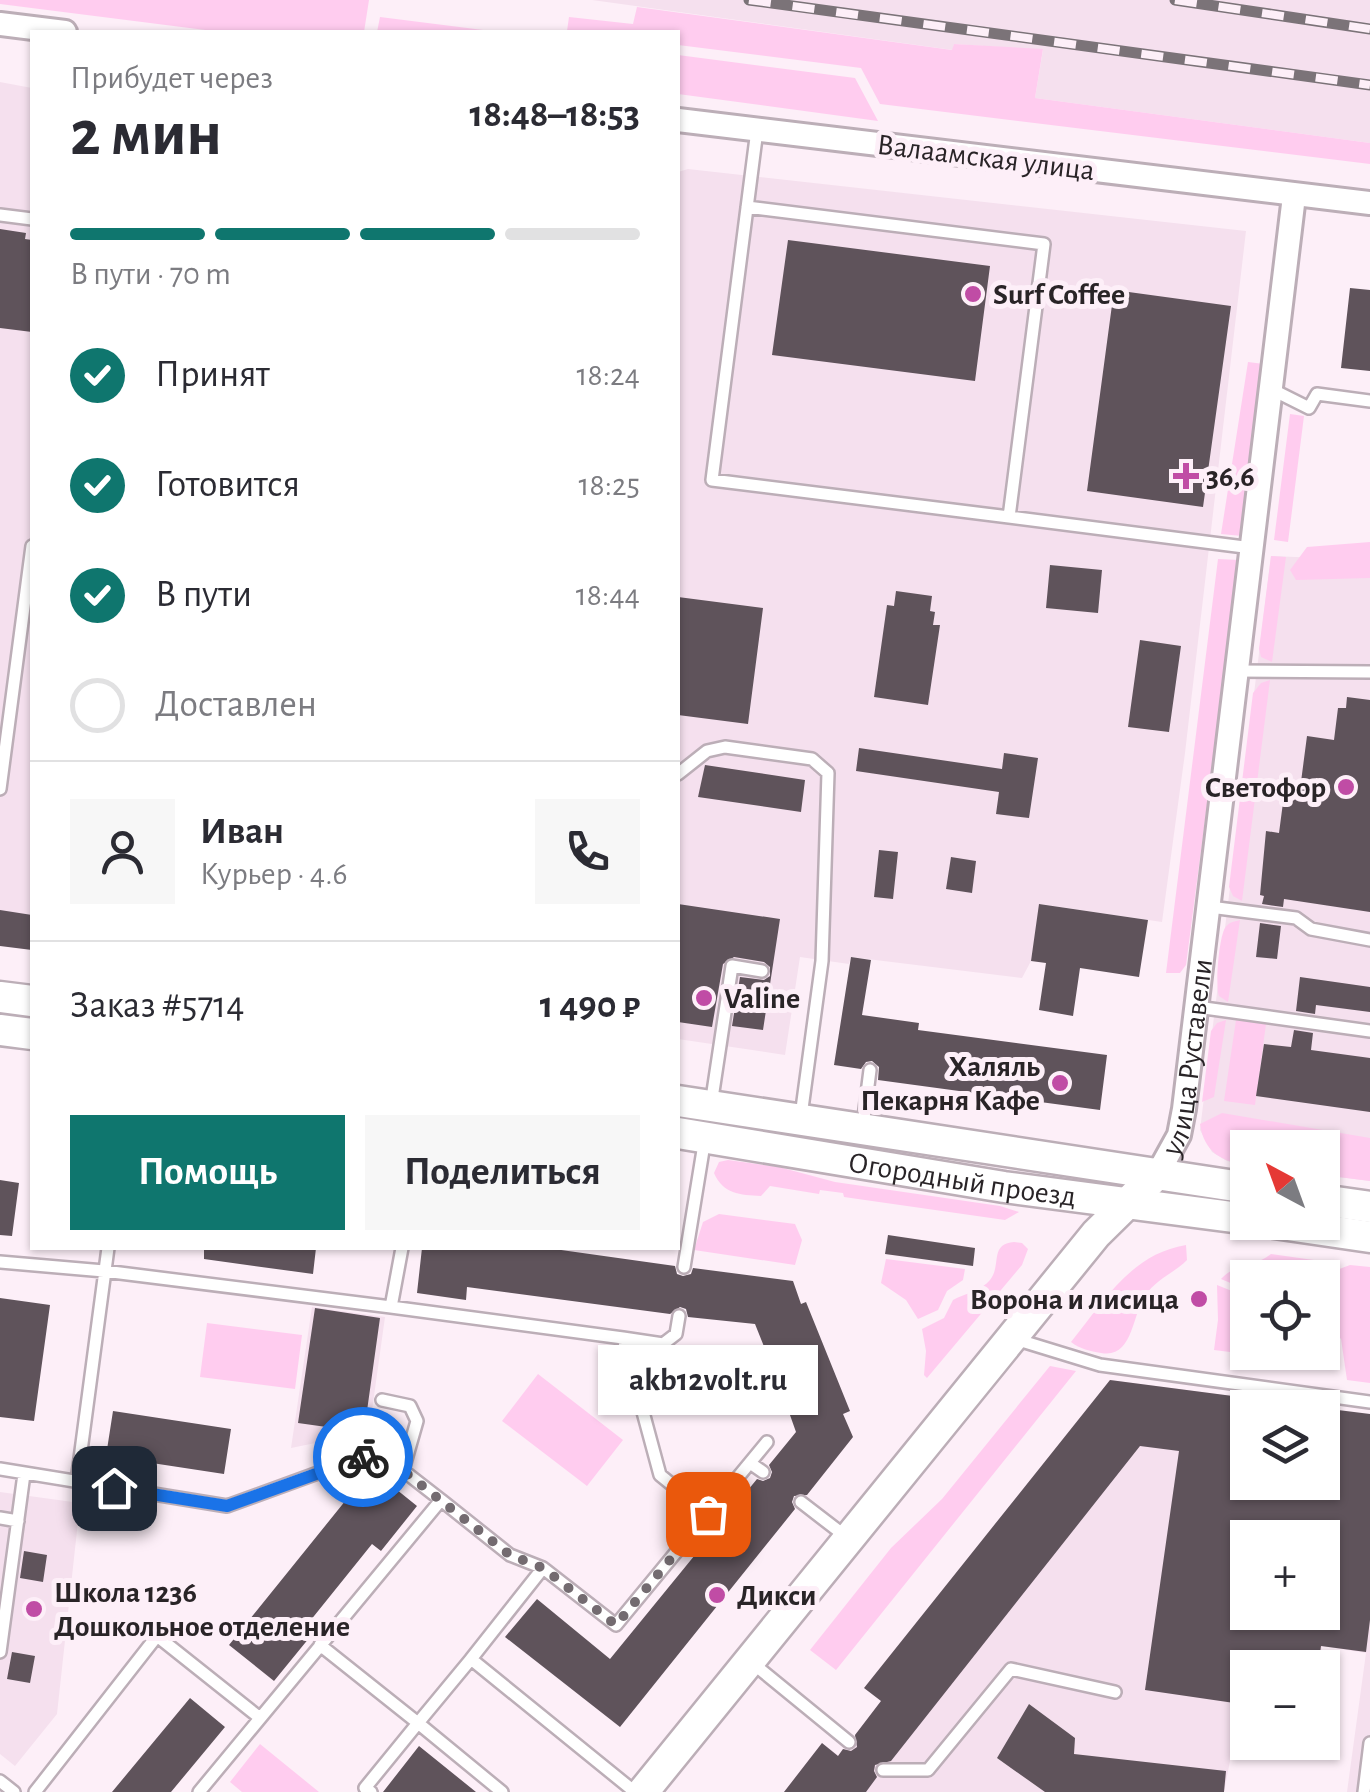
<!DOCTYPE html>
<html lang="ru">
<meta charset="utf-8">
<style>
:root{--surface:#fff;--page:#f7f7f7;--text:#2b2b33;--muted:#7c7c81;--line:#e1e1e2;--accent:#0f766e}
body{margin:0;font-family:"Alegreya Sans",sans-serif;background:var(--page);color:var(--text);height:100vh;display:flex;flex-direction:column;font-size:38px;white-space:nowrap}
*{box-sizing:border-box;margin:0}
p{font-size:32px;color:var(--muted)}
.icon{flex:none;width:55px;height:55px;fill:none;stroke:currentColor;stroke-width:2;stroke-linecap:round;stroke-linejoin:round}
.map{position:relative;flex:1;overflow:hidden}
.drawer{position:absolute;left:30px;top:30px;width:650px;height:1220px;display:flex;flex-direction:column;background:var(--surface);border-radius:0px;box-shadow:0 2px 8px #0004}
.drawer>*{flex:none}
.needle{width:65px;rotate:319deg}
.controls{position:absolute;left:1230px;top:1130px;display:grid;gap:20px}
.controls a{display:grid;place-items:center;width:110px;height:110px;border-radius:0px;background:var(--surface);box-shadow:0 2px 8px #0004;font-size:50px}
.pin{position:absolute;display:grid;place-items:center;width:85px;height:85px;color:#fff;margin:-42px;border-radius:20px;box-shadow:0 5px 15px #0006}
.courier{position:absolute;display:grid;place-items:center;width:100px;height:100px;margin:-50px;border:8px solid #1a73e8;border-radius:50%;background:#fff;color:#222;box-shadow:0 2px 12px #0007}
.bubble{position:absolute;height:70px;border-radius:0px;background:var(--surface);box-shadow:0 2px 8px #0004;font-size:32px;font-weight:600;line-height:70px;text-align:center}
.head em{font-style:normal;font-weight:600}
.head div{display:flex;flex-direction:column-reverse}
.head{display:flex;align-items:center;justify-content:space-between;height:170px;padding:0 40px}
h1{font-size:65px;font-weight:600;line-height:75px}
.bar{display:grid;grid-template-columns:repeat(4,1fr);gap:15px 10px;align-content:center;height:120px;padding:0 40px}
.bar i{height:12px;border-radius:8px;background:var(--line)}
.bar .on{background:var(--accent)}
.bar p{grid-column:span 4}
.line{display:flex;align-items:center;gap:25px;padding:0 40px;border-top:2px solid var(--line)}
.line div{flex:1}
.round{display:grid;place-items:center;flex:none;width:105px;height:105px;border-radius:0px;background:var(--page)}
ol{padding:0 40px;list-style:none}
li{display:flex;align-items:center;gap:30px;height:110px}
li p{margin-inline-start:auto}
li .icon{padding:10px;border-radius:50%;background:var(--accent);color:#fff;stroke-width:4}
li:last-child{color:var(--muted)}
li i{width:55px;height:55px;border:5px solid var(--line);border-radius:50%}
.action{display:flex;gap:20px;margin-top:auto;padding:20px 40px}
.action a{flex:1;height:115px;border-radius:0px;background:var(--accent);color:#fff;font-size:40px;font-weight:600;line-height:115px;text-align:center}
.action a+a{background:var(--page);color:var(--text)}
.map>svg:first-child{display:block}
.built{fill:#f5e0ee;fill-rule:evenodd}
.green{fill:#ffccef}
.building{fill:#5f535b;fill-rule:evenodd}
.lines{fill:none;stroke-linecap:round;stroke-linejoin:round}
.lane-casing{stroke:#bcaeb7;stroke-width:16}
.street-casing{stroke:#bcaeb7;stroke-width:28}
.secondary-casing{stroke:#bcaeb7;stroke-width:35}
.lane{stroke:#fff;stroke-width:11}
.street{stroke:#fff;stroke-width:22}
.secondary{stroke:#fff;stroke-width:30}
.rail-casing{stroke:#7b7378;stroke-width:11}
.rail{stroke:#fdeff8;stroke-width:8;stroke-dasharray:22;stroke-linecap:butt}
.done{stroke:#736b70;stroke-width:10;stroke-dasharray:0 18}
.route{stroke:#1a73e8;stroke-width:12}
.poi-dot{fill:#c04ca5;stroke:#fdeff8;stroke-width:4}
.labels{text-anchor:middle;stroke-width:10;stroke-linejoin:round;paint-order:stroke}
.street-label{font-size:30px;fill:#292427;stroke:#fdeff8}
.poi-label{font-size:30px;font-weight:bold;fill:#292427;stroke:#fdeff8;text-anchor:start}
</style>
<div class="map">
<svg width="1370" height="1792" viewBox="0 0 1370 1792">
<rect width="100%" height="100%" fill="#fdeff8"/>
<!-- built -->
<path class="built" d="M592,0H1370V143L1035,98L1043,50L954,44L953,50Z
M0,82L32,88V950L0,945Z
M688,169L1246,231L1185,753L1162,922L1040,904L1031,961L1022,978L851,957L849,964L800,957L785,1055L678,1039V172Z
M1271,556L1370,560V1181L1323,1175L1322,1148H1248V1165L1227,1161L1212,1152L1200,1130Z
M312,1307L385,1317L369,1432L291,1448Z
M1110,1380L1317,1407L1248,1408V1482H1322L1370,1422V1792H1347L1366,1653L1322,1646L1318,1667L1248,1668L1224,1792H784L822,1743L839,1756L881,1701ZM1248,1538H1322V1612H1248Z
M0,1492L80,1503L57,1714L15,1766L0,1754Z"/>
<!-- green -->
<path class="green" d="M0,0H369L364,32H221L0,4Z
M637,7L952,50L954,44L1043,49L1035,98L1370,143V164L880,104L861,68L678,45V32L567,31L569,17L633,24Z
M380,17L499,32H377Z
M678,55L855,78L878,121L678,94Z
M1248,362L1264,364L1242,536L1221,534Z
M1290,414L1304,416L1288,542L1274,540Z
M1370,542V578L1296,580L1290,570L1307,547Z
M1271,556L1286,557L1272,662L1261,657L1259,649Z
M1218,559L1239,560L1186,965L1180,973H1166Z
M1270,680L1242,901L1233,896L1229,887L1253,693L1261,683Z
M1240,920L1228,1002L1219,996C1215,985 1219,938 1225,928C1229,922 1233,922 1240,920Z
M1226,1020L1214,1097L1202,1102L1211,1031L1217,1023Z
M1236,1020L1266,1024L1255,1105L1224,1101Z
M1222,1113L1370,1138V1181L1323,1175L1322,1148H1248L1247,1165C1222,1162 1204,1152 1200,1124Z
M728,1160L779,1167L835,1182L1000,1206L1019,1212L1005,1220L844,1197L843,1193L820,1190L819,1194L770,1186L761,1196C740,1195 723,1194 714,1173L719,1162Z
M719,1214L795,1224L802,1240L795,1265L694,1250L703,1222Z
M1014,1242L1022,1243L1028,1249L1022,1265L927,1378L924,1375L926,1351L922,1329L944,1318L953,1300C964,1294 982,1290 990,1280C1002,1265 989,1244 1014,1242Z
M1186,1245L1187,1260C1173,1274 1156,1279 1145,1296C1132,1315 1133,1359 1101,1353C1090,1351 1080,1349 1071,1342C1104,1301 1131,1254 1186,1245Z
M1271,1254L1328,1262V1266L1297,1277L1248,1278L1247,1290L1221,1279C1235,1263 1255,1267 1271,1254Z
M886,1259L965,1269L963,1280L947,1291L938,1310L918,1319L906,1300L881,1283Z
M1350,1265L1370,1267V1383L1347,1380L1341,1339L1323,1321L1322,1278L1318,1277Z
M1217,1285L1247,1297L1248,1352H1322L1323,1328L1335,1342L1340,1366L1214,1350L1218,1320Z
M207,1323L302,1335L295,1389L200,1377Z
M1050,1366L1076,1371L836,1670L810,1650L891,1548L942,1499Z
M538,1374L623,1440L587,1486L502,1421Z
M260,1744L319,1792H242L230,1782Z"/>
<!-- building -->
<path class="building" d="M0,229L26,233L25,239L32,240V332L0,328Z
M788,240L990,266L975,381L772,355Z
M1350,288L1370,290V371L1341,368Z
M1114,290L1231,306L1203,507L1087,491Z
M1050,565L1102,570L1098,613L1046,608Z
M896,591L932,596L930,611L935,612L933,625H940L928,705L874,697L887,605L894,606Z
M678,597L763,608L748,724L678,715Z
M1140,640L1181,646L1169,732L1128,727Z
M1347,697L1370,700V912L1284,899L1283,907L1262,904L1264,896L1260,895L1266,831L1279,833L1284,795L1299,797L1307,736L1334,740L1338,708H1346Z
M859,748L1002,769L1004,753L1038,758L1029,818L996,814L999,792L856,771Z
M705,765L805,780L801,812L698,797Z
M879,850L898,852L893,899L874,897Z
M951,857L976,861L972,893L946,889Z
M678,904L780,919L763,1030L732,1026L740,977L764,980L770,976V967L764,962L734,957L723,964L712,1027L678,1022Z
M1039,904L1148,920L1139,977L1080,968L1073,1016L1039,1010L1046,963L1031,961Z
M0,910L32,915V950L0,946Z
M1260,923L1281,926L1277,959L1256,957Z
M851,957L871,960L862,1015L919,1023L918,1030L1107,1055L1100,1110L878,1080L879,1067L872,1061L866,1062L861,1069L834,1065Z
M1300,977L1370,987V1012L1316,1005L1315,1014L1296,1011Z
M1294,1030L1313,1033L1311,1050L1370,1058V1112L1256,1096L1264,1044L1291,1047Z
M0,1180L19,1183L12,1236L0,1235Z
M888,1235L975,1248L973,1266L885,1254Z
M204,1248H316L313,1274L204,1259Z
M422,1248H547L675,1266L677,1274L683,1276L691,1274L693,1268L793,1281L801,1304L806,1302L850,1411L843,1414L853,1437L807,1495L794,1496L792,1502L795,1509L620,1727L505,1637L537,1599L610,1659L757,1479L763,1481L770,1478L772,1472L769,1465L796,1432L785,1401L791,1399L772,1352L767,1354L755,1324L688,1317L686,1309L680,1307L670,1314L467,1287L466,1300L417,1293Z
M0,1298L50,1305L34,1421L0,1417Z
M315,1308L380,1318L366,1418L357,1417L355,1431L298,1423Z
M1110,1380L1248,1398V1482H1322V1408L1370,1414V1620L1366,1652L1321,1646L1318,1668H1248V1705L1145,1690L1179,1451L1140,1446L891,1761L875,1765L874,1771L877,1777L866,1792H784L822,1743L838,1756L843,1749L851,1751L857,1747L855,1735L881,1701L864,1688ZM1248,1538H1322V1612H1248Z
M113,1411L231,1429L224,1474L106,1456Z
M371,1469L417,1506L381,1551L372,1544L306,1626L314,1632L274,1681L229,1645Z
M24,1551L47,1555L43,1582L20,1578Z
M12,1652L35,1656L30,1683L7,1679Z
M190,1698L225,1727L171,1792H112Z
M1029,1704L1075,1738L1074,1754L1226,1771L1224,1792H1045L997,1758Z
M419,1746L476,1792H383Z"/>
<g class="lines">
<!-- lane casing -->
<g class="lane-casing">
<path id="lane" d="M747,207L1044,244L1009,517L712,480L757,130
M0,215L32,219
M1271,389L1309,408L1317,394L1370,401
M1009,517L1252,548
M1238,671L1370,672
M678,774L707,751L725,747L812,759L828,773L822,961L801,1116
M0,789L32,546
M1210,907L1296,918L1311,929L1370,940
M1197,1007L1370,1031
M711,1105L732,966L762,971
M863,1125L870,1070
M402,1248L391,1307L623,1338L660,1475L708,1514
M0,1262L104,1271L391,1307
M684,1267L705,1138
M623,1338L663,1344L676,1334L679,1316
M1015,1339L1100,1365L1370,1402
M382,1400L410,1406L417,1421L403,1470
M750,1463L763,1472
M0,1469L227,1506L378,1451L441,1500
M77,1481L108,1248
M801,1502L849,1539
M0,1518L18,1521
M320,1645L418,1723L471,1659
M0,1652L24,1474
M750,1661L849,1742
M883,1770H928L1011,1669L1115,1692
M0,1781L14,1792
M35,1792L157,1636L260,1718
M199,1792L441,1500L510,1555L543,1568
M371,1792L365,1788L418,1723L502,1792
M635,1792L471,1659L543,1568L616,1625L767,1442
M1364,1792L1370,1743"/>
</g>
<!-- street casing -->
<g class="street-casing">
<g id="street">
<path d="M0,24L65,32"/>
<path d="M678,120L1370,203"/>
<path id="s1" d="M1158,1173L1179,1135L1184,1109L1294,196"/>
</g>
</g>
<!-- secondary casing -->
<g class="secondary-casing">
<g id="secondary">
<path d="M0,997L32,1001"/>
<path d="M0,1030L32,1034"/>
<path d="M678,1101L1248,1188"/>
<path id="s2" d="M678,1133L1004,1187L1248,1219"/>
<path d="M1322,1200L1370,1207"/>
<path d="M1268,1222L1370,1237"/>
<path d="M643,1792L1096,1234L1158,1173"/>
</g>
</g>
<!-- lane -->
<use href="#lane" class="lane"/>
<!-- street -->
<use href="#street" class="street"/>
<!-- secondary -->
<use href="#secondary" class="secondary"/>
<!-- rail casing -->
<g class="rail-casing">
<path id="rail" d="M749,0L1370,85
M1175,0L1370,29"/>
</g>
<!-- rail -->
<use href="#rail" class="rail"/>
</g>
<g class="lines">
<!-- done -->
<path class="done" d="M363,1457L378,1451L510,1555L543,1568L616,1625L708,1514"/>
<!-- route -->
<path class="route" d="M114,1488L227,1506L363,1457"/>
</g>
<!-- markers -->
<g class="poi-dot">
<circle cx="973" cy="294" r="10"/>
<path d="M1181 461h10v10h10v10h-10v10h-10v-10h-10v-10h10z"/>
<circle cx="1346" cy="787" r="10"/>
<circle cx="704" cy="998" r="10"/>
<circle cx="1060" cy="1083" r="10"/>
<circle cx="1199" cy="1299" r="10"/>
<circle cx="717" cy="1595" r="10"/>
<circle cx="34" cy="1609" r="10"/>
</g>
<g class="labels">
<!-- street labels -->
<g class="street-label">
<text transform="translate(986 157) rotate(7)" y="10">Валаамская улица</text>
<text dy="10" stroke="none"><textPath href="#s1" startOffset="122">улица Руставели</textPath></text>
<text dy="10" stroke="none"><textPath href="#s2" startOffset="288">Огородный проезд</textPath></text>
</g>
<!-- poi labels -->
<g class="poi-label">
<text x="993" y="304">Surf Coffee</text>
<text x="1206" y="486">36,6</text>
<text x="1326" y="797" text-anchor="end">Светофор</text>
<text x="724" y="1008">Valine</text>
<text x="1040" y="1076" text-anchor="end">Халяль<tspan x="1040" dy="34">Пекарня Кафе</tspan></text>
<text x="1179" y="1309" text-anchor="end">Ворона и лисица</text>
<text x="54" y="1602">Школа 1236<tspan x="54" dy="34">Дошкольное отделение</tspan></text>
<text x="737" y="1605">Дикси</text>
</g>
</g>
</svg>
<div class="controls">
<a><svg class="needle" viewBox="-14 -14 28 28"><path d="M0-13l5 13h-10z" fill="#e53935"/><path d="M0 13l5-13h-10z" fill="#7c7c81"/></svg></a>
<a><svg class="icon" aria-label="locate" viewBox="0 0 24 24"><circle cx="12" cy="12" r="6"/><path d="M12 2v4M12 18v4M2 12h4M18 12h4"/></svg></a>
<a><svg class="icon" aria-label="layers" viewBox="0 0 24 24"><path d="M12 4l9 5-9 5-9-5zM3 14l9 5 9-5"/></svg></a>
<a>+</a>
<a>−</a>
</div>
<div class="pin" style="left:708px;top:1514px;background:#ea580c"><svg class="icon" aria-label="bag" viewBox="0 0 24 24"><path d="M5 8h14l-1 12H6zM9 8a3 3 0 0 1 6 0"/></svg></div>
<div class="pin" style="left:114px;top:1488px;background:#1f2937"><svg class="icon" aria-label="home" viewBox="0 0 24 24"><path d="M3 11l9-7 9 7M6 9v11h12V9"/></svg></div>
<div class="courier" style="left:363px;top:1457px"><svg class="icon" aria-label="bike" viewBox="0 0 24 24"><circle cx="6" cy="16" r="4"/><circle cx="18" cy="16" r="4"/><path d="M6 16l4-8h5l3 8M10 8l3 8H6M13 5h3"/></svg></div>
<div class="bubble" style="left:598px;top:1345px;width:220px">akb12volt.ru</div>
<section class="drawer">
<div class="head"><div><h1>2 мин</h1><p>Прибудет через</p></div><em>18:48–18:53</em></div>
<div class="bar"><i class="on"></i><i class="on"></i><i class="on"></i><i></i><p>В пути · 70 m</p></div>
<ol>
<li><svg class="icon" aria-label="check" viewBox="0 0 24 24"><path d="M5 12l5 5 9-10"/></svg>Принят<p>18:24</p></li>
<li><svg class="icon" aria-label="check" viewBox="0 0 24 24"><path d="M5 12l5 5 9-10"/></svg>Готовится<p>18:25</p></li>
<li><svg class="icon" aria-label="check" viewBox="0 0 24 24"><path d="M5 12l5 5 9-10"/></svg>В пути<p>18:44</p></li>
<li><i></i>Доставлен</li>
</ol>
<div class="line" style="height:180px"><a class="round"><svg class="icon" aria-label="person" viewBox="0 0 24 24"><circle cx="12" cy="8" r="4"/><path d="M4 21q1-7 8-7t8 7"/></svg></a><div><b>Иван</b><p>Курьер · 4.6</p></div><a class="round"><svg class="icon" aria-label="phone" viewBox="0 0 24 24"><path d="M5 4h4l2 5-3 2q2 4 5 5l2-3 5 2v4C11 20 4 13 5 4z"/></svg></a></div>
<div class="line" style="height:130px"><div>Заказ #5714</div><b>1 490 ₽</b></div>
<div class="action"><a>Помощь</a><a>Поделиться</a></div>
</section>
</div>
